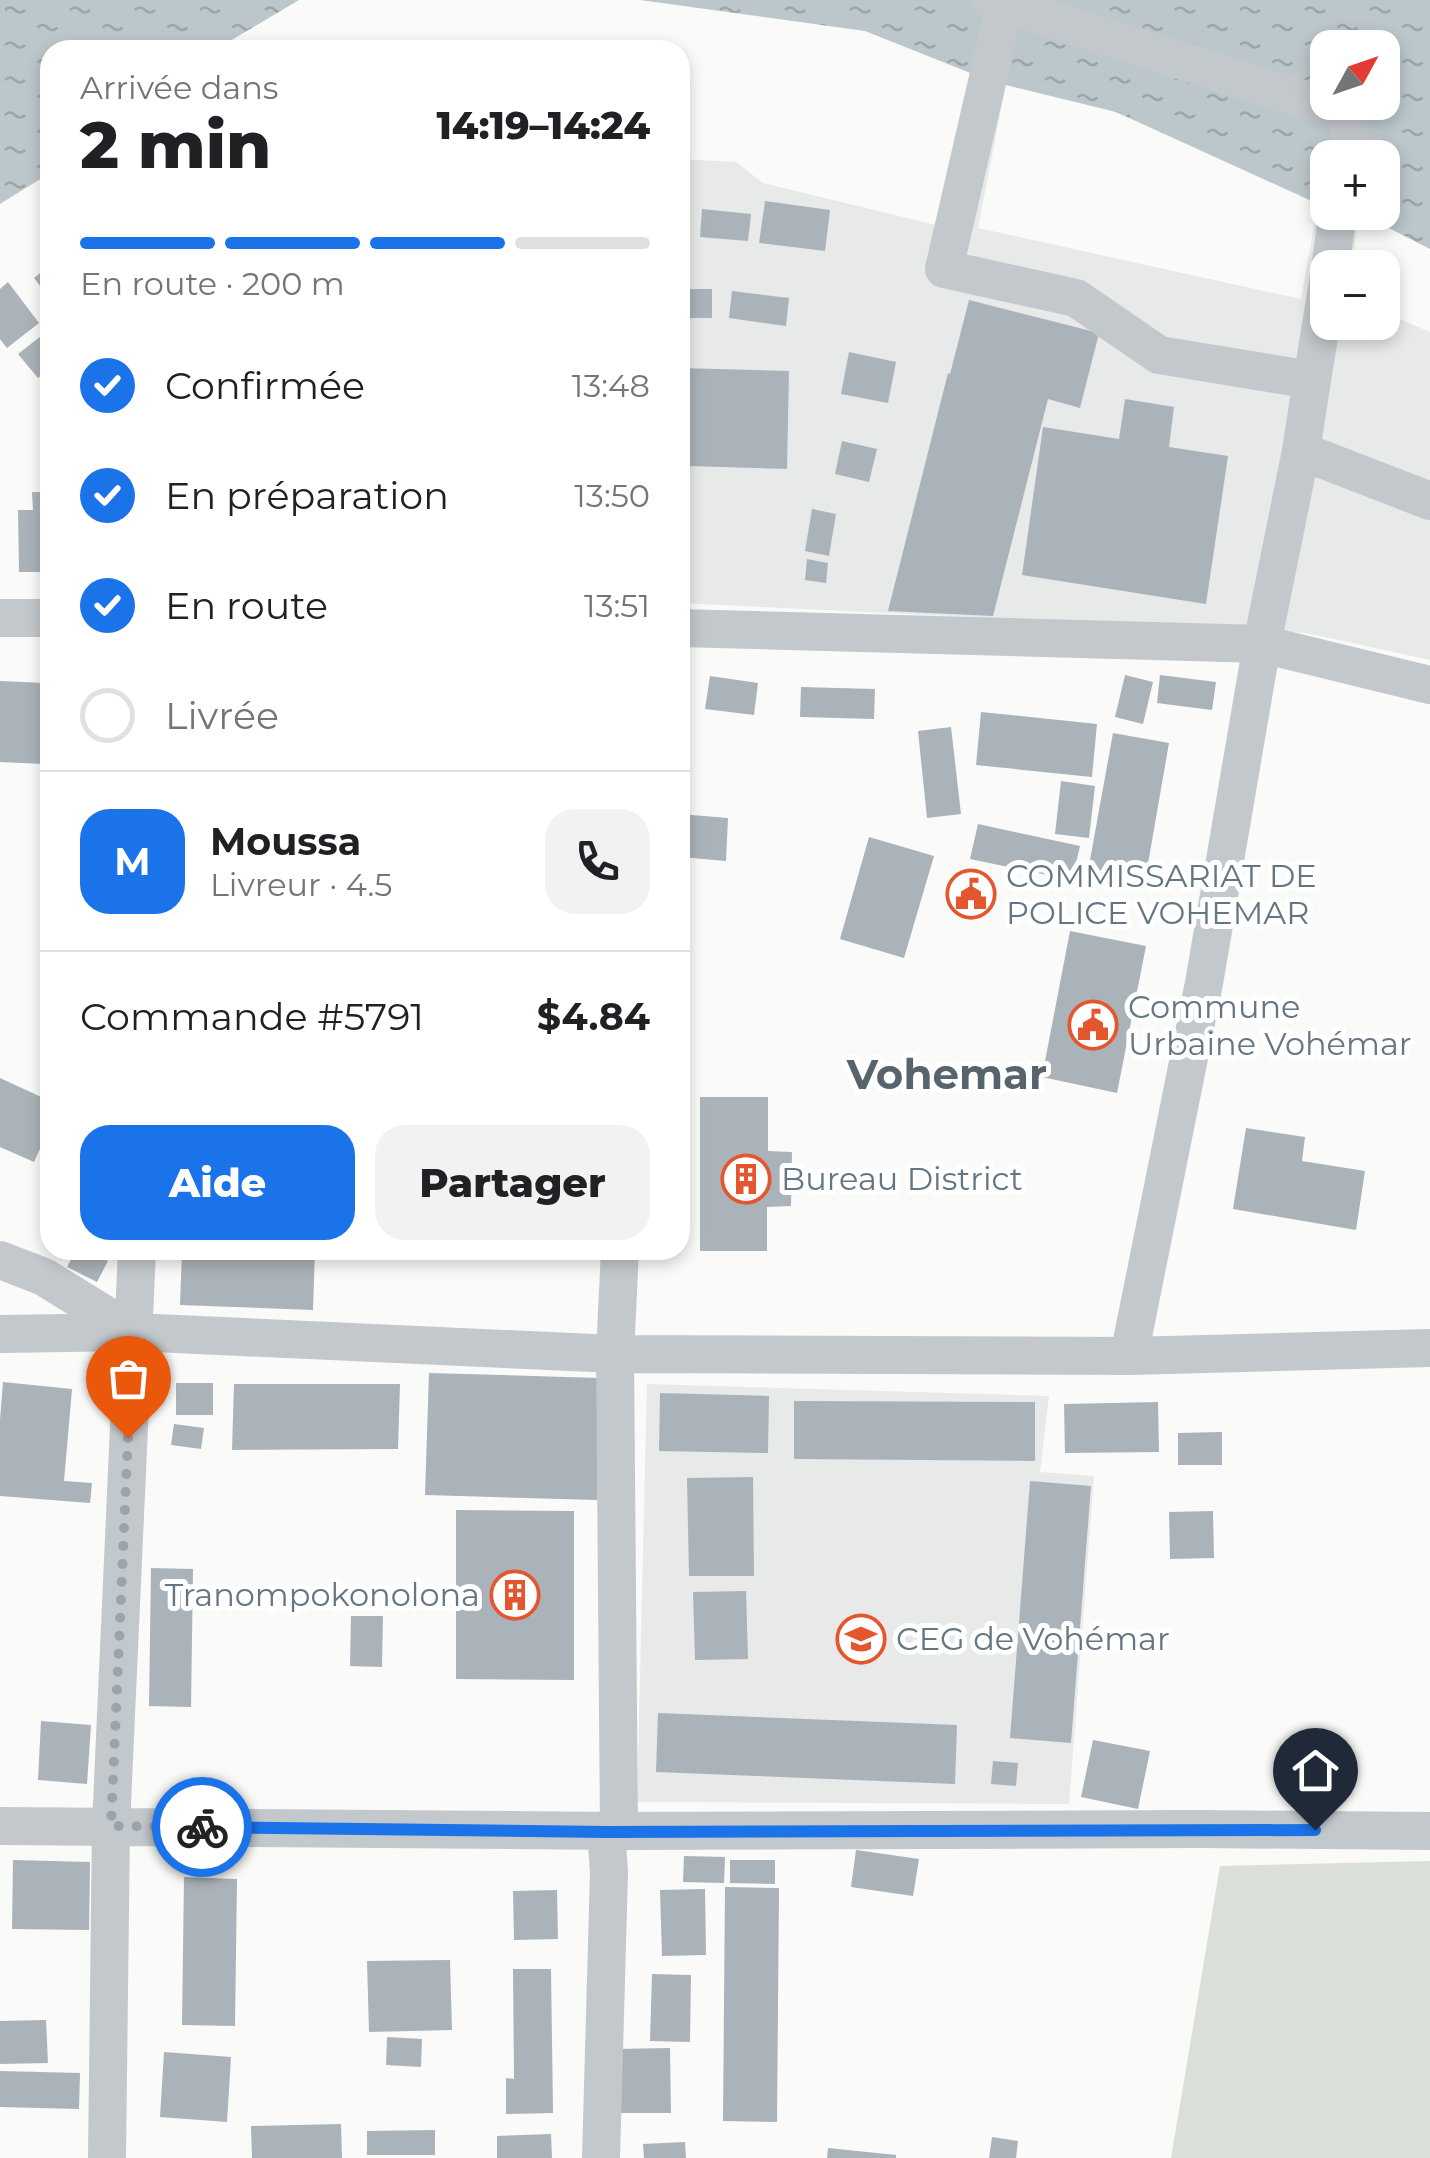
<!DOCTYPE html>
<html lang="fr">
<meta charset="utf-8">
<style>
:root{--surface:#fff;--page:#f2f2f2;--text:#202124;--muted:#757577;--line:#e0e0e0;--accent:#1a73e8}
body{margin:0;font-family:Montserrat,sans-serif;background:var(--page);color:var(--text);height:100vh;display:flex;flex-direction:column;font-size:38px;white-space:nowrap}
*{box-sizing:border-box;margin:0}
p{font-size:32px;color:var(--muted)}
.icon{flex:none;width:55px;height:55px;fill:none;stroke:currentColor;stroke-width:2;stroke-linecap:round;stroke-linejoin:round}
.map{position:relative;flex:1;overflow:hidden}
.sheet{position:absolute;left:40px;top:40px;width:650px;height:1220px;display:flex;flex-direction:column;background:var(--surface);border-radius:30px;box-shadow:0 5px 15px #0003}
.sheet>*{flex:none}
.needle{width:65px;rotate:50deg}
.tools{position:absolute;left:1310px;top:30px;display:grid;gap:20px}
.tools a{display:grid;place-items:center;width:90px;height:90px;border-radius:20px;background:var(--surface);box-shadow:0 5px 15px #0003;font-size:50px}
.pin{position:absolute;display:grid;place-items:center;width:85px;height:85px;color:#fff;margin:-102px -42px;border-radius:50% 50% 50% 0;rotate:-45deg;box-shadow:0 0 10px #0007}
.pin .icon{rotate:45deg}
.courier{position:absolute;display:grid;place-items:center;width:100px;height:100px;margin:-50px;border:8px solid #1a73e8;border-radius:50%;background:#fff;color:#222;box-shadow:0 2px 12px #0007}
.headline em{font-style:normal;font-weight:800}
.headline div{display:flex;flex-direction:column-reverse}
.headline{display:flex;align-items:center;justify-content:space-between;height:170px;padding:0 40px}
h1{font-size:65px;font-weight:800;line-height:75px}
.bar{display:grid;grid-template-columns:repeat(4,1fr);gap:15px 10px;align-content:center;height:120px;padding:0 40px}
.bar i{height:12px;border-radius:8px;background:var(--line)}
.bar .active{background:var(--accent)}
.bar p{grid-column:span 4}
.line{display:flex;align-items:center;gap:25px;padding:0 40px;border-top:2px solid var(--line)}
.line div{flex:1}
.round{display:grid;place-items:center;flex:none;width:105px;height:105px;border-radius:30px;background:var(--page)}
ol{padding:0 40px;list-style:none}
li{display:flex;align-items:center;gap:30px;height:110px}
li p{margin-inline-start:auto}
li .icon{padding:10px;border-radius:50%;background:var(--accent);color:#fff;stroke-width:4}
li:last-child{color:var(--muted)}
li i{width:55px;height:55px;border:5px solid var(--line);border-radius:50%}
.cta{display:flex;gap:20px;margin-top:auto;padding:20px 40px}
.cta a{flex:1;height:115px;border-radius:30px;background:var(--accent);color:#fff;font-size:40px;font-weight:800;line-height:115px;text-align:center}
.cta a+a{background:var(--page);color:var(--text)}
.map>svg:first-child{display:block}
.built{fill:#e8e9e9;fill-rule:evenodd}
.green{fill:#dadfd7}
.water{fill:url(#water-ripples);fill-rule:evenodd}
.building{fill:#aab3b9}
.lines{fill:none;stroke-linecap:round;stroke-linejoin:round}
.minor{stroke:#c3c8cc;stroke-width:38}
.done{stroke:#99a4ac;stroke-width:10;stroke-dasharray:0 18}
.route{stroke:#1a73e8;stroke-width:12}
.labels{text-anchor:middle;stroke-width:10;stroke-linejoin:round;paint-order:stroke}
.poi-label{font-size:32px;fill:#657683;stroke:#fff;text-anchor:start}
.district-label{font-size:42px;font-weight:bold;fill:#57646e;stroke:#fff}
</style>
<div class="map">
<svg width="1430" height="2158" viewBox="0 0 1430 2158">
<defs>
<pattern id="water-ripples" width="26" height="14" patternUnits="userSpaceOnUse" patternTransform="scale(2.5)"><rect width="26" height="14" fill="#bbc7cb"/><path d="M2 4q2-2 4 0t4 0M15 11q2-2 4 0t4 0" fill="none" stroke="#9ca6aa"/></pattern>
</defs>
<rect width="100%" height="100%" fill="#fafaf8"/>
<!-- built -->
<path class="built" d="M982,27L1328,102H1382L1430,82L1328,158V212L1359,213L1352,267L1328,268V322H1382L1383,312L1430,332V660L1306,633L680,603V159L736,162L763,183L940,226ZM1015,38L1331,131L1301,299L978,228Z
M647,1384L1049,1396L1040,1472L1094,1476L1069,1804L637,1802Z"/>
<!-- green -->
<path class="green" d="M1430,1861V2158H1171L1220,1866Z"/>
<!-- water -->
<path class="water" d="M0,0H299L215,50H50V173L0,204Z
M640,0H1430V249L1375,221L1342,213L1382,212V158H1328L1327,208L1116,112L993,82L865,31ZM1328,48H1382V102H1328Z"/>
<!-- building -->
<path class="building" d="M765,201L830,210L825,251L759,243Z
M702,209L751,214L748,241L700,237Z
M50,265V299L34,278Z
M8,282L39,323L7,348L0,339V289Z
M680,289H712V318H680Z
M732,291L789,298L786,326L729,318Z
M969,300L1099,333L1080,408L1048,399L993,616L888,611L948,373L950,374Z
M50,329V368L38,378L18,354Z
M849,352L896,362L888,403L841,394Z
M680,368L789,371L787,469L688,466L689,437L680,436Z
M1125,399L1174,407L1169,447L1228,456L1206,604L1022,575L1043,427L1119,439Z
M842,441L877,449L869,482L835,474Z
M32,492H50V572H19L18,510H33Z
M812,509L836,514L829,556L805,551Z
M807,559L828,563L826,583L805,580Z
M1125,675L1153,682L1143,724L1115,717Z
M1160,675L1216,682L1212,710L1157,703Z
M710,676L758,683L754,715L705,709Z
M0,681L45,683L44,713H50V735L43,734V764L0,762Z
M801,687L875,689L874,719L800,717Z
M981,712L1097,724L1092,777L976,765Z
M951,727L961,814L927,818L918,731Z
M1113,733L1169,743L1145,881L1088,871Z
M1061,781L1095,786L1089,838L1055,834Z
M680,814L728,818L726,861L680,857Z
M978,824L1080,846L1072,880L970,859Z
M869,837L934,856L904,958L840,939Z
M1070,931L1146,946L1117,1093L1042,1077Z
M0,1078L50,1101V1127L34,1162L0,1147Z
M700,1097H768V1151L792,1152L791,1206L767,1207V1251H700Z
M1246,1128L1305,1137L1302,1161L1365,1171L1356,1230L1233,1209Z
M76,1250H88L108,1261L97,1282L67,1267Z
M260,1250H315L313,1310L180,1305L182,1252L260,1255Z
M485,1250H573V1255L485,1254Z
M429,1373L600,1378L597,1500L425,1495Z
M3,1382L72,1389L64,1481L92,1483L90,1503L0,1496V1420Z
M176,1383H213V1415H176Z
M234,1384H400L398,1449L232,1450Z
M660,1393L769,1396L768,1453L659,1451Z
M794,1401L1035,1402V1461L794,1459Z
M1158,1402L1159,1452L1065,1453L1064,1404Z
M174,1424L204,1428L201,1449L171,1445Z
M1222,1432V1465H1178V1433Z
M753,1477L754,1576H689L687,1478Z
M1030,1481L1091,1486L1071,1743L1010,1738Z
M456,1510L574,1511V1680L456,1679Z
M1213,1511L1214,1558L1170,1559L1169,1512Z
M151,1568L193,1569L191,1707L149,1706Z
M746,1591L748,1659L695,1660L693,1592Z
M351,1616H383L382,1667L350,1666Z
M658,1713L957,1725L955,1784L656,1772Z
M41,1721L91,1725L87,1784L38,1780Z
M1093,1740L1150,1751L1138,1809L1081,1797Z
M993,1761L1018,1763L1016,1786L991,1784Z
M856,1850L919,1859L913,1896L851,1887Z
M684,1856L725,1857L724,1883L683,1882Z
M13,1860L90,1862L89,1930L12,1929Z
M730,1860H775V1884L730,1883Z
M184,1877L237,1879L235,2026L182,2025Z
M725,1887L779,1888L777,2122L723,2121Z
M705,1889L706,1955L662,1956L660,1890Z
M557,1890L558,1939L514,1940L513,1891Z
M450,1960L452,2030L369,2032L367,1961Z
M513,1969H551L553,2113L506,2114V2078L514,2079Z
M652,1974L691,1975L690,2042L650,2041Z
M46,2020L48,2063L0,2064V2021Z
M387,2037L422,2039L421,2067L386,2065Z
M670,2048L671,2113H616V2049Z
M164,2052L231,2057L227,2122L160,2117Z
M0,2071L80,2073L79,2109L0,2107Z
M341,2124L342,2158H252L251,2126Z
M435,2130V2155H367V2131Z
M551,2134L552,2158H497V2136Z
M992,2137L1018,2141L1016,2158H989Z
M685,2142L686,2158H644L643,2144Z
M828,2148L896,2155V2158H827Z"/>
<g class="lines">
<!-- minor -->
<path class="minor" d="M991,0L1346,113L1351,139L1348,158
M1005,4L944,269L1076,298L1159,355L1312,380L1301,451L1262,644L1204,983L1129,1356
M1330,268L1338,212
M1312,380L1328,282
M1301,451L1430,501
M0,618H50
M680,628L1262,644L1430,685
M0,1260L44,1277L133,1332
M0,1334L133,1332L615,1354L1129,1356L1430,1348
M0,1826L619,1831L1200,1829L1430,1831
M619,1831L615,1354L620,1250
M107,2158L111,1826L137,1250
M601,2158L609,1872L606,1831"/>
</g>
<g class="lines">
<!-- done -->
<path class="done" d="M128,1438L111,1826L202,1827"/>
<!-- route -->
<path class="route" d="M202,1827L606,1832L1315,1830"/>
</g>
<!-- icons -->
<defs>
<g id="civic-ring" transform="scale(2.5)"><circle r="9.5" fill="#fff" stroke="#e4572e" stroke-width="1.5"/><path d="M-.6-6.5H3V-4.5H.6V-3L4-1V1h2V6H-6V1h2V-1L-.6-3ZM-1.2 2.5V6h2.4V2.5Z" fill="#e4572e"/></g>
<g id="building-ring" transform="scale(2.5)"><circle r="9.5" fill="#fff" stroke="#e4572e" stroke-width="1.5"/><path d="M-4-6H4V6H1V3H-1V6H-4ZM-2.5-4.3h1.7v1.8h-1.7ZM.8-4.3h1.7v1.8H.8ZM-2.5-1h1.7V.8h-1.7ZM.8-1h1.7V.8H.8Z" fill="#e4572e"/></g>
<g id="school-ring" transform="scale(2.5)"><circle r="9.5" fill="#fff" stroke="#e4572e" stroke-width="1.5"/><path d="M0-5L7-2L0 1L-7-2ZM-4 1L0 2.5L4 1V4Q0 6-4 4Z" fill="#e4572e"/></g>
</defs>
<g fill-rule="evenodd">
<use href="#civic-ring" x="971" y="894"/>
<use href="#civic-ring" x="1093" y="1025"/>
<use href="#building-ring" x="746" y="1179"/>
<use href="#building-ring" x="515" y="1595"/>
<use href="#school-ring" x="861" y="1639"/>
</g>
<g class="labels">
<!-- poi labels -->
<g class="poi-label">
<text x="1006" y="887">COMMISSARIAT DE<tspan x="1006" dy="37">POLICE VOHEMAR</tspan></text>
<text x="1128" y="1018">Commune<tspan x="1128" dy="37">Urbaine Vohémar</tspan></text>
<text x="781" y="1190">Bureau District</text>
<text x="480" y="1606" text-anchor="end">Tranompokonolona</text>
<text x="896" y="1650">CEG de Vohémar</text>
</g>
<!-- district labels -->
<g class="district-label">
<text x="947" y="1089">Vohemar</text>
</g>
</g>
</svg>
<div class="tools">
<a><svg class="needle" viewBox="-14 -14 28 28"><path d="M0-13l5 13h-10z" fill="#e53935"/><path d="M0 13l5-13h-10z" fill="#757577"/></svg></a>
<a>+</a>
<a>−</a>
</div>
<div class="pin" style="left:128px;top:1438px;background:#ea580c"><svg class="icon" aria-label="bag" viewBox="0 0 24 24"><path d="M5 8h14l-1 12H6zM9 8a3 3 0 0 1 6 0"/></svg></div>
<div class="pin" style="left:1315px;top:1830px;background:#1f2937"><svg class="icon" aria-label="home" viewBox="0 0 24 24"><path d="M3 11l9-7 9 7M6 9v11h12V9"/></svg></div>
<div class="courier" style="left:202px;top:1827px"><svg class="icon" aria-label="bike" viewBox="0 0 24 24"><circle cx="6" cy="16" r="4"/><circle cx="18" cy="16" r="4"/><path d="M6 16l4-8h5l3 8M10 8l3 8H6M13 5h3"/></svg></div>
<section class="sheet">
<div class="headline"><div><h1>2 min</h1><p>Arrivée dans</p></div><em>14:19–14:24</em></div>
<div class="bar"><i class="active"></i><i class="active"></i><i class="active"></i><i></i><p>En route · 200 m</p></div>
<ol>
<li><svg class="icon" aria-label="check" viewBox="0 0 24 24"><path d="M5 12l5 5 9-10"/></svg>Confirmée<p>13:48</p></li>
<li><svg class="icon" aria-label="check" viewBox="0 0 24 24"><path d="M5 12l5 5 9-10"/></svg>En préparation<p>13:50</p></li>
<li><svg class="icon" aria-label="check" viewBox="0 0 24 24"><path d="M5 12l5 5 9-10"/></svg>En route<p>13:51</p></li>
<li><i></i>Livrée</li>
</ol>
<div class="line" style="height:180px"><b class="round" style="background:var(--accent);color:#fff">M</b><div><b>Moussa</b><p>Livreur · 4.5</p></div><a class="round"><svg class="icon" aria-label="phone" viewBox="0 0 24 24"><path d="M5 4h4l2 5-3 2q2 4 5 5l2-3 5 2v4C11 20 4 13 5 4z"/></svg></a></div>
<div class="line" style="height:130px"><div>Commande #5791</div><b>$4.84</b></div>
<div class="cta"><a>Aide</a><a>Partager</a></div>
</section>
</div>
